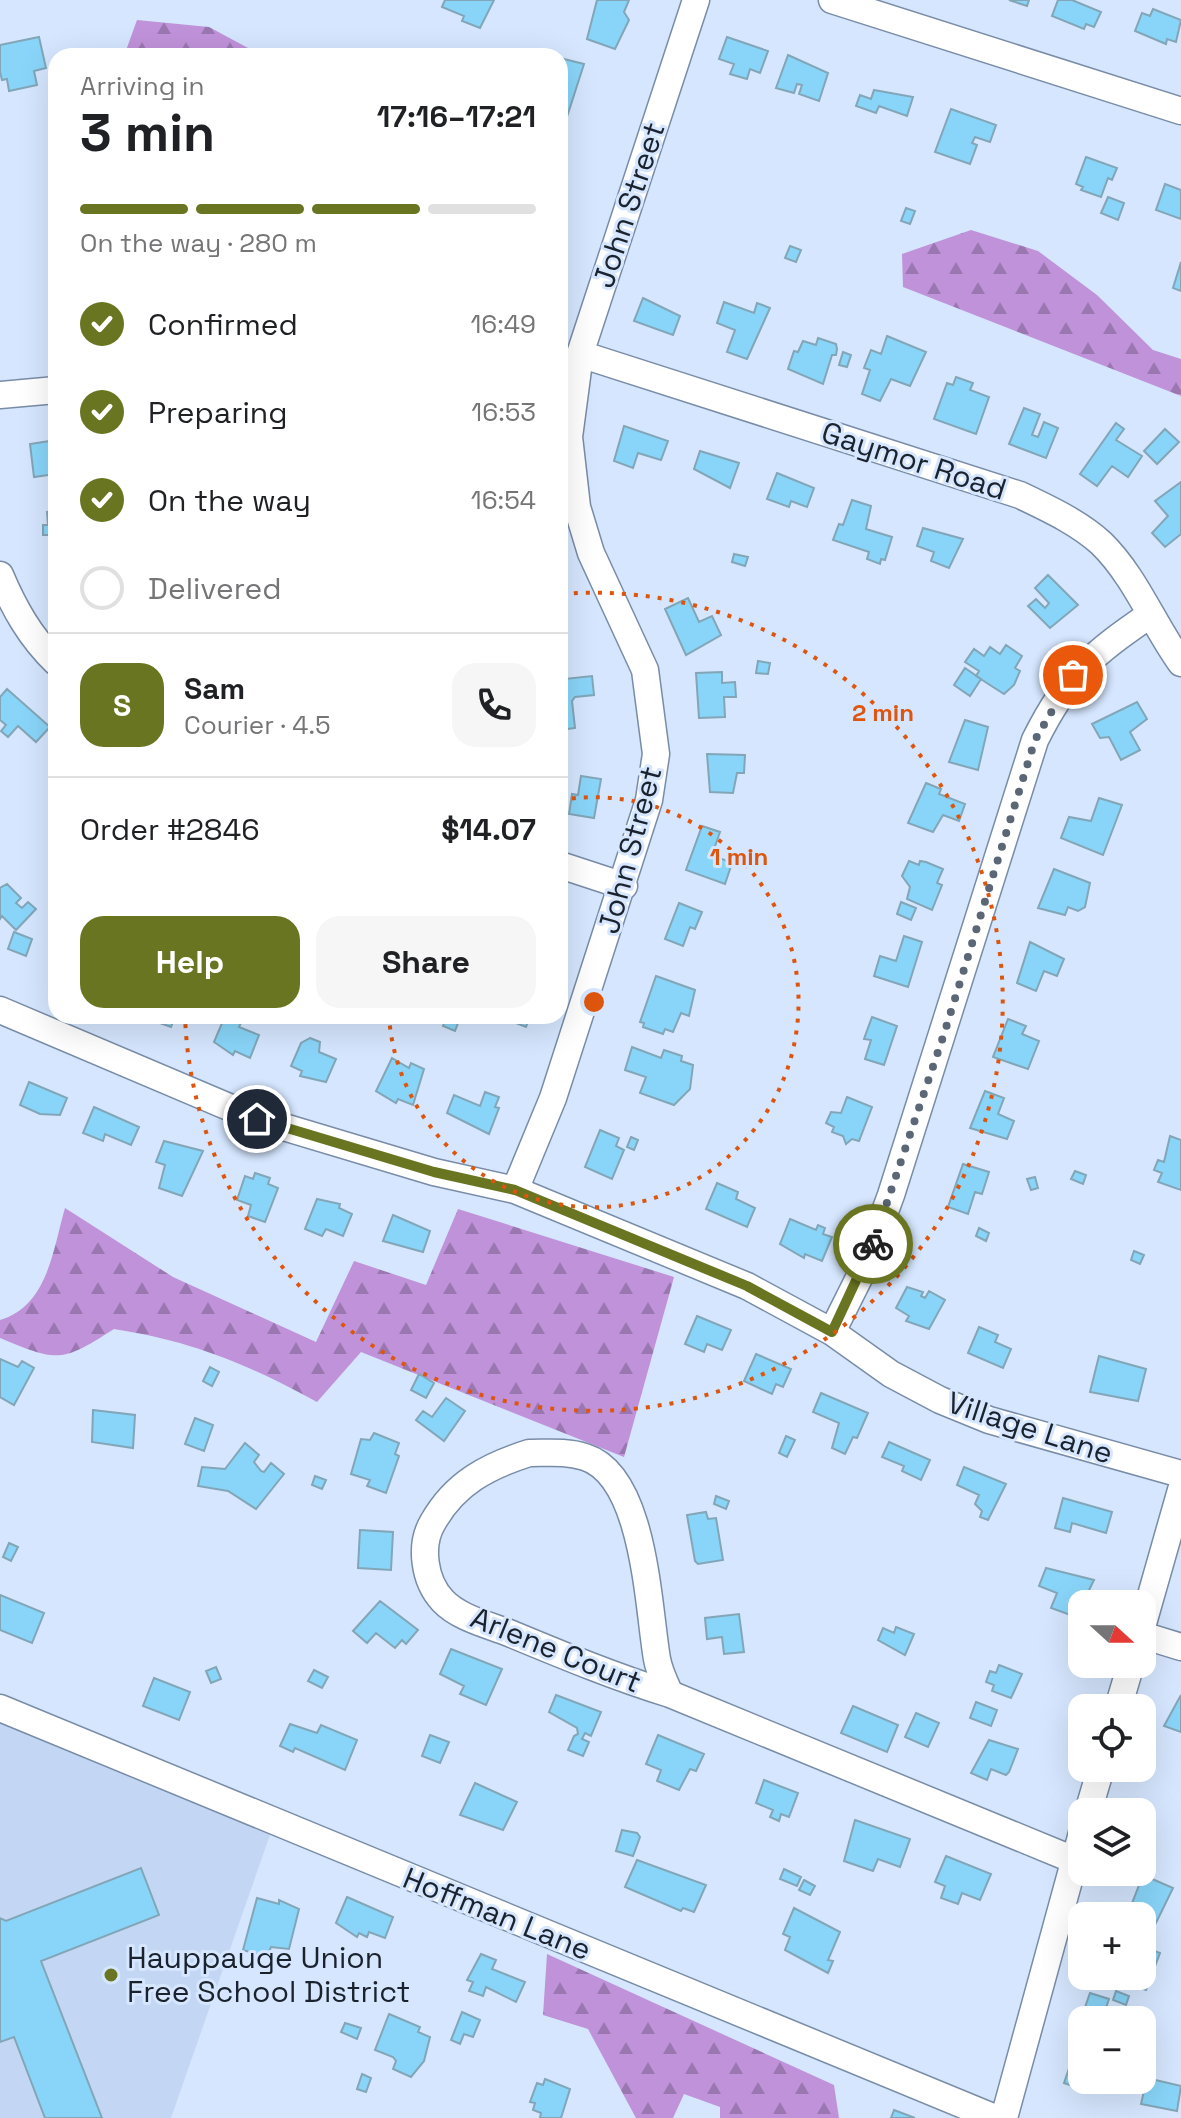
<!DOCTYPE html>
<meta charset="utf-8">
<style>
:root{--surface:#fff;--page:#f6f6f6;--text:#202124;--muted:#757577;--line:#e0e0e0;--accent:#697520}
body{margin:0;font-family:"Space Grotesk",sans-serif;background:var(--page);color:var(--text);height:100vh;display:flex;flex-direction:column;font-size:30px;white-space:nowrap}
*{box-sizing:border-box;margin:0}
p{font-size:26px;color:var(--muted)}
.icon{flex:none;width:44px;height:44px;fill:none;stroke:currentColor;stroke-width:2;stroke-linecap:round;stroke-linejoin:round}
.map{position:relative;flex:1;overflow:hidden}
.panel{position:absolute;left:48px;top:48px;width:520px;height:976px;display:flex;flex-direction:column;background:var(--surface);border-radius:24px;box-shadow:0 8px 32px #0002}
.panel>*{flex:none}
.needle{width:52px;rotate:111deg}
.fabs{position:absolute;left:1068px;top:1590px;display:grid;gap:16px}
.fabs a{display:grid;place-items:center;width:88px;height:88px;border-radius:16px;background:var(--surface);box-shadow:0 8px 32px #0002;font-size:40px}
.pin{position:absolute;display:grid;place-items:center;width:68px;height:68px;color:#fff;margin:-34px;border:4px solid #fff;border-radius:50%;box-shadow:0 2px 8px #0007}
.courier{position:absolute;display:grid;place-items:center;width:80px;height:80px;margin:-40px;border:6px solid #697520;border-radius:50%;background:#fff;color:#222;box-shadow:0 2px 10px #0007}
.summary em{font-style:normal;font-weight:800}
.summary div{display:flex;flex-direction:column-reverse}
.summary{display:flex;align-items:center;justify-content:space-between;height:136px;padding:0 32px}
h1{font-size:52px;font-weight:800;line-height:60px}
.bar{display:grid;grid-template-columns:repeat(4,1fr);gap:12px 8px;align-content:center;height:96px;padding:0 32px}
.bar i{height:10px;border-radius:6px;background:var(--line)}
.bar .current{background:var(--accent)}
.bar p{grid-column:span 4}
.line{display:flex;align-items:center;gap:20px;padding:0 32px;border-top:2px solid var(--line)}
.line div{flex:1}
.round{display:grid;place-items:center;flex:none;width:84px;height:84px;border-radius:24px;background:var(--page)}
ol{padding:0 32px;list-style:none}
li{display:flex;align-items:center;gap:24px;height:88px}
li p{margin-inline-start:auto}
li .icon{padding:8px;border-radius:50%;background:var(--accent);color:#fff;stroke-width:4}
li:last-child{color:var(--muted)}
li i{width:44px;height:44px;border:4px solid var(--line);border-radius:50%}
.primary-button{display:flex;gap:16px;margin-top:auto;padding:16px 32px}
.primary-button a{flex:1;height:92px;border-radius:24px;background:var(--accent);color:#fff;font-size:32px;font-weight:800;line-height:92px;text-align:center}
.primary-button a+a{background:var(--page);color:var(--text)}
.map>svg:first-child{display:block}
.built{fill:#c3d7f4}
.forest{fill:url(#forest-firs)}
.building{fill:#89d5f9;stroke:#82a6b7;stroke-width:2}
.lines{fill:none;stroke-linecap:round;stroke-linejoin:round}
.minor-casing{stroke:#798ca7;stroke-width:29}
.minor{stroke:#fff;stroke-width:26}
.done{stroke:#5b6776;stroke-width:8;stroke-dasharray:0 14.4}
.route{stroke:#697520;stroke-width:10}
.ring{fill:none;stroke:#de560e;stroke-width:4;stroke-dasharray:4 8}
.poi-dot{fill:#697520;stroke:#d5e6fe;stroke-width:3}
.labels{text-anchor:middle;stroke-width:6;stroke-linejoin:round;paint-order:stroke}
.street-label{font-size:30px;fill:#1a222d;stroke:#d5e6fe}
.poi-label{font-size:30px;fill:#1a222d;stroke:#d5e6fe;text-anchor:start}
.centre{fill:#de560e;stroke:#d5e6fe;stroke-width:4}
.ring-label{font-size:24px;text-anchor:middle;font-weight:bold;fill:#de560e;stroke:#d5e6fe;stroke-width:6;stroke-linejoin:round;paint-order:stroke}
</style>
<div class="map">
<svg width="1181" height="2118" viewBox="0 0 1181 2118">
<defs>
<pattern id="forest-firs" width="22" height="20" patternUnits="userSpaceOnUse" patternTransform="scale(2)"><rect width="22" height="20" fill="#c092da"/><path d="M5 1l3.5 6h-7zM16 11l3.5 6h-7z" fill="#9b77b1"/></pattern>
</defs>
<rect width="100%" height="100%" fill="#d5e6fe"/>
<!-- built -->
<path class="built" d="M0,1718L271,1832L171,2118H0Z"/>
<!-- forest -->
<path class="forest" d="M137,20L209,27L263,56H124Z
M971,230L1038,251L1097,295L1153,350L1181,359V396L903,287L902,254Z
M65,1208L173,1277L316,1342L354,1261L426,1285L458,1209L674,1277L624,1457L361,1352L317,1402C247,1364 192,1341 114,1329C61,1363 58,1362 0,1338V1320C48,1306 53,1249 65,1208Z
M547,1954L834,2085L839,2118H720V2107L684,2094L673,2118H636L588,2029L543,2015Z"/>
<!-- building -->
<path class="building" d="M445,0H494L480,28L462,21L464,16L442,7Z
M597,0H629L624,12L629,20L615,49L587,39Z
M1009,0H1029L1027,6Z
M1058,0H1072L1101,12L1094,27L1086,24L1084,29L1052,16Z
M1153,9L1181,20L1176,42L1167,39L1166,44L1135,31L1142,13L1150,16Z
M39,37L46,68L34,71L37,85L9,91L7,79L2,80L0,72V45Z
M727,37L768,51L760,73L750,69L747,79L730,74L734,64L719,59Z
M788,55L828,73L819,101L799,94L802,85L797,84L794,93L776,88Z
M560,58L584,64L564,126L560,125Z
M874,90L913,97L907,116L879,106L876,113L856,106L860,95L871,99Z
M951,109L996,125L990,142L975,137L972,143L977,145L970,164L935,152Z
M1086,157L1117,168L1112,180L1108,178L1101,197L1081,190L1083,187L1076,184Z
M1165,184L1181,190V219L1156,210Z
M1108,197L1124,203L1118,220L1101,213Z
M906,208L915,211L910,224L901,221Z
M790,246L801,250L796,262L785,258Z
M1181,262V291L1173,288Z
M643,298L680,316L673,335L634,321Z
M724,302L754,313L757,303L770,308L747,359L727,352L735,330L717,323Z
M887,336L926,352L910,386L891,379L880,401L862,394L870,370L864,368L871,350L881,354Z
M818,338L836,344L837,349L836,355H832L823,384L788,369L794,351L798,352L803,341L816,345Z
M843,352L851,355L847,367L839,365Z
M956,377L973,383L970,390L989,397L976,434L934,419L947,383L953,385Z
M1024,408L1040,414L1032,435L1038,437L1044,422L1058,428L1046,458L1009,444Z
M1116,423L1124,429L1116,440L1142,456L1128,477L1112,466L1097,486L1080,474Z
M624,426L668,441L661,460L638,453L633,468L614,461Z
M1165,429L1179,442L1157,464L1144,451Z
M56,440V474L34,477L30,444Z
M700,451L739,463L730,488L694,469Z
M777,473L814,488L807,507L791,501L789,507L767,499Z
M1181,482V534L1165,547L1152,533L1168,516L1155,501Z
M852,500L871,506L866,529L892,537L885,560L881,559L880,564L867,559L869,552L833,540L839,524L843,525Z
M56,511V549L50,550L49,535H43V525H48L47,512Z
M923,528L963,539L949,568L931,561L934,552L917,546Z
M734,554L748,557L745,566L732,562Z
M1048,575L1078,605L1050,628L1028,606L1036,599L1045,608L1049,603L1035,588Z
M688,598L699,622L712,616L721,635L686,655L665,609Z
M1006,645L1022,656L1015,668L1020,671L1014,685L1004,694L976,676L979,671L965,662L974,649L984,656L990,647L1000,654Z
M758,661L770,663L768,674L756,673Z
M965,668L981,679L970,696L954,685Z
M722,672V683L735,682L736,697H724L725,717L699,718L696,673Z
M565,675V679L592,676L594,695L575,697L572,701L575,728L560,730V676Z
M7,689L50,727L36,742L18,726L8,737L1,731L6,725L0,720V697Z
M1137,702L1147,719L1130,732L1140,750L1121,760L1109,737L1100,738L1092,724Z
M965,720L988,727L978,770L949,762Z
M707,754L745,755L744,773H737L733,793L710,792Z
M581,776L601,779L594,818L569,814L572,794L578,795Z
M926,783L941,789L939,794L965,804L959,821L943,815L933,832L908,823Z
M1099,798L1122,805L1103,855L1061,838L1069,817L1091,821Z
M702,826L720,832L712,855L732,863L725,884L686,870Z
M909,861L919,865L920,861L926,862L943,869L937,883L942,885L932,910L907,899L910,887L902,876Z
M1054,869L1090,883L1085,907L1078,911L1068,907L1065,915L1038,908Z
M7,884L21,898L16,903L22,908L28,902L36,909L16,930L2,916L0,919V888Z
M901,902L916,908L911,920L897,914Z
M679,903L702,912L695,929L690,927L683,946L665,939Z
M14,932L32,939L26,956L8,949Z
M904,936L922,942L908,987L874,976L880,956L896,961Z
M1030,942L1064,959L1057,976L1044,971L1036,991L1017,983Z
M656,976L695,990L689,1016L681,1013L673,1032L665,1029L663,1034L643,1027L644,1023L640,1022Z
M140,1016H175L171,1027Z
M225,1016H244L239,1027L259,1035L250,1058L235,1051L233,1055L214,1042Z
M498,1016H530L526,1027Z
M872,1017L897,1026L884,1065L865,1059L871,1040L864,1039Z
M446,1018L458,1023L455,1031L443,1026Z
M1008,1019L1026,1026L1022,1034L1039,1041L1028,1069L993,1057Z
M310,1038L320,1042L319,1052L336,1059L326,1082L300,1076L302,1071L291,1066L301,1043Z
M632,1047L661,1058L664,1050L682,1056L681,1061L693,1065L690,1089L674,1105L640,1093L646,1077L625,1070Z
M392,1058L409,1068L411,1063L424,1069L413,1105L398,1099L396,1103L376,1091Z
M29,1082L67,1098L60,1115L40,1114L20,1105Z
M985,1091L1004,1098L998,1114L1014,1121L1007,1139L970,1128Z
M485,1092L499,1097L495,1107L499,1108L489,1134L447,1113L454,1095L480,1106Z
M847,1097L872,1107L859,1141L852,1139L846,1144L843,1136L832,1132L834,1127L826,1123L831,1112L841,1113Z
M94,1107L139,1127L131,1145L105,1134L103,1141L83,1133Z
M600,1130L619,1138L616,1146L624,1150L612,1179L585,1167Z
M1170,1136L1181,1140V1190L1158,1182L1162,1173L1154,1170L1158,1160L1164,1162Z
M631,1137L638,1140L634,1150L627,1147Z
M164,1141L203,1151L182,1196L159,1188L165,1165L156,1162Z
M963,1164L989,1172L982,1194L975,1192L968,1214L948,1207Z
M1075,1171L1086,1175L1083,1184L1071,1179Z
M255,1173L270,1178L268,1184L278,1188L265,1222L248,1216L251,1205L237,1200L245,1176L253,1179Z
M1035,1177L1038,1188L1031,1190L1027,1179Z
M717,1183L738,1192L736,1199L755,1208L747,1227L706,1209Z
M317,1199L340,1204L339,1208L352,1214L343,1236L326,1229L322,1236L305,1229Z
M393,1215L430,1231L423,1252L383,1241Z
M790,1219L816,1230L818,1225L825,1228L823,1234L832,1237L822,1261L805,1254L804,1258L780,1244Z
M979,1228L989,1233L986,1241L976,1236Z
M1134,1251L1144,1255L1140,1264L1131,1260Z
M907,1287L923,1292L921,1296L925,1298L929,1291L945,1300L929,1329L906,1321L909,1316L896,1308Z
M697,1316L731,1330L722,1350L707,1344L704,1352L685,1344Z
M979,1327L998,1335L995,1342L1011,1349L1003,1368L968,1353Z
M756,1354L791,1369L783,1387L776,1384L772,1394L744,1381Z
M1099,1356L1146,1369L1138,1401L1090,1392Z
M0,1359L18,1367L22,1361L34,1368L14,1405L0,1397Z
M210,1367L219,1372L212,1386L203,1381Z
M419,1374L434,1383L426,1398L411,1390Z
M821,1393L868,1413L857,1438L853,1437L845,1454L832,1448L839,1423L813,1412Z
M446,1398L465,1411L444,1441L416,1420L423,1411L432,1417Z
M93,1410L135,1415L133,1448L92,1442Z
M195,1418L213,1425L204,1451L185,1444Z
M374,1433L399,1443L395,1454L399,1456L386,1493L367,1486L370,1480L351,1474L361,1439L370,1440Z
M786,1436L795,1440L787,1457L779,1453Z
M889,1442L930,1460L921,1480L902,1471L904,1466L882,1457Z
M245,1443L259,1455L254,1462L261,1471L264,1472L271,1463L284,1474L256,1509L228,1491L198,1486L202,1467L225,1469Z
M964,1467L1006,1484L988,1520L980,1517L982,1511L975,1504L979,1495L957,1485Z
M315,1476L326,1480L322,1489L312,1485Z
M716,1496L729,1501L726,1509L714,1504Z
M1063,1498L1112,1512L1106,1533L1072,1523L1070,1532L1055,1528Z
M706,1512L708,1519L716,1518L723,1560L698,1564L695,1561L687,1515Z
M360,1530L393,1532L391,1570L358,1568Z
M9,1543L18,1547L11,1561L3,1557Z
M1046,1568L1094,1580L1076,1617L1051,1608L1057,1593L1039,1586Z
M0,1595L44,1613L32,1643L0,1630Z
M380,1601L418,1630L406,1644L402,1640L395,1648L376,1633L367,1643L353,1631Z
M739,1614L744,1652L724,1654L722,1637L707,1639L705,1618Z
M896,1627L914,1634L905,1655L878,1640L883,1628L894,1633Z
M451,1649L502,1669L486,1705L460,1694L464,1686L440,1674Z
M999,1665L1022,1674L1011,1698L992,1691L994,1685L986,1682L990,1671L996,1673Z
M216,1667L221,1679L211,1683L206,1671Z
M314,1670L328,1677L322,1688L308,1681Z
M154,1678L190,1692L179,1720L143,1706Z
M556,1695L601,1712L591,1736L585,1733L582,1739L589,1742L583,1756L568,1750L574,1736L578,1734L577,1728L549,1712Z
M1181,1695V1732L1164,1726Z
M976,1702L997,1710L991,1726L970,1718Z
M853,1706L898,1725L887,1752L841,1733Z
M916,1713L939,1723L928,1747L905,1737Z
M290,1724L317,1733L321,1725L357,1740L345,1770L295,1748L293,1752L280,1746Z
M430,1735L449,1742L440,1763L422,1756Z
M658,1735L704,1754L696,1771L690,1769L679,1790L657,1781L661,1770L646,1764Z
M989,1740L1018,1749L1009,1772L1006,1775L991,1769L987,1780L971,1773Z
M764,1780L798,1793L789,1817L781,1814L779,1821L770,1817L773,1810L756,1803Z
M475,1783L517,1802L503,1830L460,1815Z
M855,1820L910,1839L900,1867L878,1859L873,1871L844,1861Z
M622,1830L637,1833L640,1837L633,1856L616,1851Z
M946,1856L991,1874L980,1900L962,1893L958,1904L941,1898L945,1886L935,1882Z
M637,1860L706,1885L694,1912L683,1908L681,1911L625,1887Z
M141,1868L159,1915L41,1961L102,2118H45L14,2037L0,2042V1918L6,1921Z
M784,1869L801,1877L797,1886L780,1879Z
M1143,1875L1173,1888L1154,1927L1142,1922V1916H1127Z
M804,1880L815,1886L810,1895L799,1890Z
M347,1897L393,1917L385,1938L369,1932L367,1937L359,1933L357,1937L336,1923Z
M257,1898L279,1904V1900L299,1909L289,1949L271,1947L267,1957L243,1950Z
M794,1908L840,1932L828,1960L833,1961L828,1973L785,1950L790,1937L783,1934Z
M1142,1946L1160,1953L1146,1990L1116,1979L1142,1976Z
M481,1954L496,1960L492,1969L525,1982L516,2002L486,1987L483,1996L469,1991L473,1982L467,1980Z
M1116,1991L1129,1996L1126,2005L1113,2000Z
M1090,1993L1109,1999L1102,2020H1082V2029L1078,2027Z
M462,2012L480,2020L473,2037L464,2034L460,2044L451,2040Z
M389,2014L420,2027L418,2032L430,2037L424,2061L411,2077L393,2069L396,2061L393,2057L375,2050Z
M345,2023L361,2028L357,2039L341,2032Z
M1075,2051L1082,2053V2080H1086L1083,2089L1064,2083Z
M362,2074L371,2078L366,2092L357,2089Z
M1147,2078L1181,2086L1177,2111L1141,2104Z
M545,2079L570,2089L561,2118H540L541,2113L533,2110L535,2103L530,2102L537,2083L543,2085Z
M894,2110L915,2118H891Z"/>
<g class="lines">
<!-- minor casing -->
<g class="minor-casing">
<path id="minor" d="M832,0L1181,111
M580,354L1020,495C1047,508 1078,522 1101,543C1135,576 1153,624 1181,663
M0,395L56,390
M0,575C14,608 30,637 56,662
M560,865L624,886
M0,1010L257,1119L434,1172L515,1190L747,1286L832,1332L891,1374L940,1400L989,1420L1181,1474
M515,1190L553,1098L649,800L656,754L645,670L591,553L577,507L569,437L580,354L696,0
M832,1332L864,1268L891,1195L1035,740C1068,674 1091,655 1151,614
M529,1453C548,1453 567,1451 585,1457C645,1476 648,1607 657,1659C659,1671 665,1683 670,1694C615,1677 562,1655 509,1633C489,1625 459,1618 443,1601C424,1581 419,1545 433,1522C455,1483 488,1466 529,1453Z
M1142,1627L1181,1490
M1142,1635L1181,1647
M670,1694L1074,1860
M0,1708L995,2118
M1118,1708L1131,1664
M1088,1812L1101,1768
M1004,2118L1082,1833"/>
</g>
<!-- minor -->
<use href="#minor" class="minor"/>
</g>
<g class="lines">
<!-- done -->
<path class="done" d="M873,1244L944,1034L1035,740L1073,675"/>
<!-- route -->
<path class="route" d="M257,1119L434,1172L515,1190L747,1286L832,1332L873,1244"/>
</g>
<!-- distance rings -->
<g class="ring">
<path d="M560 800A205 205 0 1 1 389 1016"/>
<path d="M562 594A409 409 0 1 1 185 1016"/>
</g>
<!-- markers -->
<circle class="poi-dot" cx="111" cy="1975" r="8"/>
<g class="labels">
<!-- street labels -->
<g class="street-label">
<text transform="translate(629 205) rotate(-72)" y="10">John Street</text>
<text transform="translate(914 461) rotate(18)" y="10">Gaymor Road</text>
<text transform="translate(630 850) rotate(-75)" y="10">John Street</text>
<text transform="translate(1030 1428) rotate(18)" y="10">Village Lane</text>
<text transform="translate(556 1650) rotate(22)" y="10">Arlene Court</text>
<text transform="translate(497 1914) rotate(22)" y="10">Hoffman Lane</text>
</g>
<!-- poi labels -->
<g class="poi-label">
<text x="127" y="1968">Hauppauge Union<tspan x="127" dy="34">Free School District</tspan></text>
</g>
</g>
<circle cx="594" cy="1002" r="12" class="centre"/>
<g class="ring-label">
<text x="883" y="721">2 min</text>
<text x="739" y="865">1 min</text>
</g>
</svg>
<div class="fabs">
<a><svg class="needle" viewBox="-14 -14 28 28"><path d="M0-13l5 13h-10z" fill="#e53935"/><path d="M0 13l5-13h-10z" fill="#757577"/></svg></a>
<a><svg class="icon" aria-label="locate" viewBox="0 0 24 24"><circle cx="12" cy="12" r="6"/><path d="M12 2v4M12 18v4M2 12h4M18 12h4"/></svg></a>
<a><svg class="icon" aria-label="layers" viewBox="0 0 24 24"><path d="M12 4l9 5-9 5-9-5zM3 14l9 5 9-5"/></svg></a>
<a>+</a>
<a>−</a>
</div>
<div class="pin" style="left:1073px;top:675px;background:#ea580c"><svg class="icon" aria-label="bag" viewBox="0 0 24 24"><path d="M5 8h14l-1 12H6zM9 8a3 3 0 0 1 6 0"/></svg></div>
<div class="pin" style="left:257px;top:1119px;background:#1f2937"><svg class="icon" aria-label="home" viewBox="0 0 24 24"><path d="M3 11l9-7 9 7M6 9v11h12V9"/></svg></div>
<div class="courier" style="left:873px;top:1244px"><svg class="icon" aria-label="bike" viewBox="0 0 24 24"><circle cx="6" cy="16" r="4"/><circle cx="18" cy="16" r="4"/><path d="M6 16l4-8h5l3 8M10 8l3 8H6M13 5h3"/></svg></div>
<section class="panel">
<div class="summary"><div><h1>3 min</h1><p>Arriving in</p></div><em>17:16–17:21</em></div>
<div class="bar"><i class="current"></i><i class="current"></i><i class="current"></i><i></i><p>On the way · 280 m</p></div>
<ol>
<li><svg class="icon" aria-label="check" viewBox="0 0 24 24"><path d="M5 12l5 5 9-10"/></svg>Confirmed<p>16:49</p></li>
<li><svg class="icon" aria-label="check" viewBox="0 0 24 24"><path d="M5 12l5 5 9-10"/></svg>Preparing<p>16:53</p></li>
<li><svg class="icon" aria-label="check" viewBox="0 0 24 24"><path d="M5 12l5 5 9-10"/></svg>On the way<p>16:54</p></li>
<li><i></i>Delivered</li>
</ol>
<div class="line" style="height:144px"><b class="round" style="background:var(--accent);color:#fff">S</b><div><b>Sam</b><p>Courier · 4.5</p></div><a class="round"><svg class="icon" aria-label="phone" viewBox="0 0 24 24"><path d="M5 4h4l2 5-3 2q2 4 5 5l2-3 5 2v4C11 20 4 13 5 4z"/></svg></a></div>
<div class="line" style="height:104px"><div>Order #2846</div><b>$14.07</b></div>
<div class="primary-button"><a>Help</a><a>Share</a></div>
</section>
</div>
